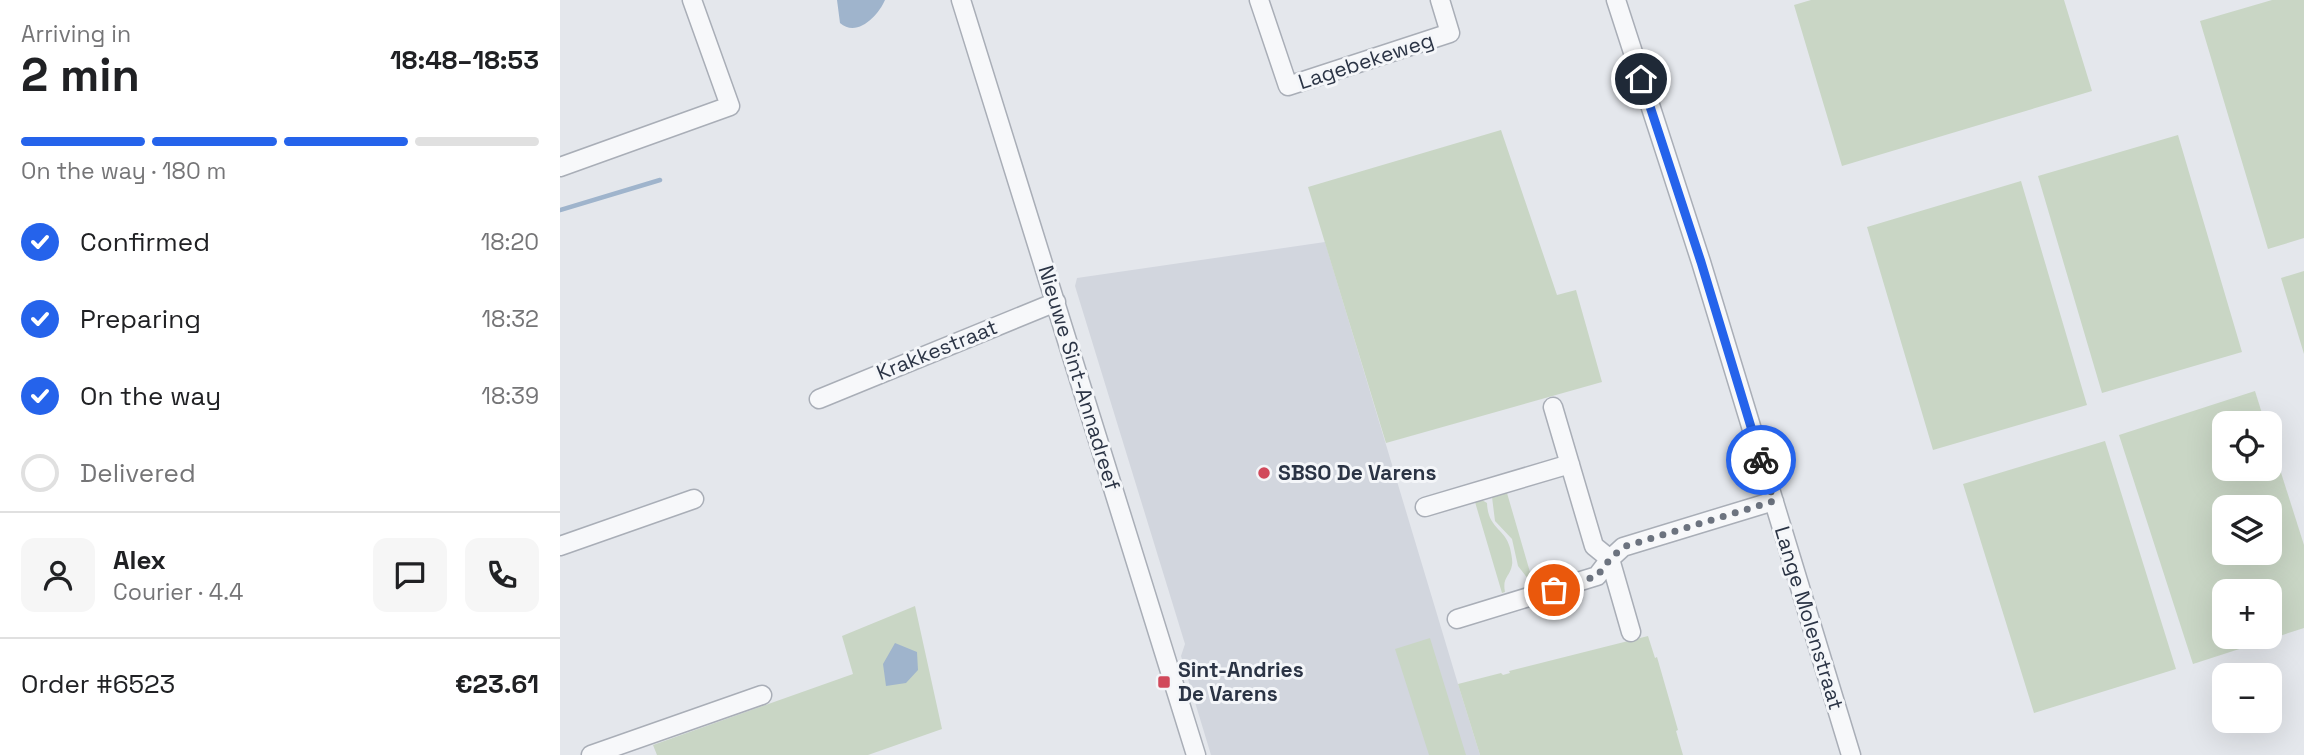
<!DOCTYPE html>
<meta charset="utf-8">
<style>
:root{--surface:#fff;--page:#f6f6f6;--text:#202124;--muted:#757577;--line:#e0e0e0;--accent:#2563eb}
body{margin:0;font-family:"Space Grotesk",sans-serif;background:var(--page);color:var(--text);height:100vh;display:flex;flex-direction:column;font-size:26px;white-space:nowrap}
*{box-sizing:border-box;margin:0}
p{font-size:23px;color:var(--muted)}
.icon{flex:none;width:38px;height:38px;fill:none;stroke:currentColor;stroke-width:2;stroke-linecap:round;stroke-linejoin:round}
.map{position:relative;flex:1;overflow:hidden}
.details{display:flex;flex-direction:column;background:var(--surface);width:560px}
.details>*{flex:none}
.tools{position:absolute;left:1652px;top:411px;display:grid;gap:14px}
.tools a{display:grid;place-items:center;width:70px;height:70px;border-radius:14px;background:var(--surface);box-shadow:0 7px 28px #0002;font-size:35px}
.pin{position:absolute;display:grid;place-items:center;width:60px;height:60px;color:#fff;margin:-30px;border:4px solid #fff;border-radius:50%;box-shadow:0 2px 7px #0007}
.courier{position:absolute;display:grid;place-items:center;width:70px;height:70px;margin:-35px;border:5px solid #2563eb;border-radius:50%;background:#fff;color:#222;box-shadow:0 2px 9px #0007}
.headline em{font-style:normal;font-weight:800}
.headline div{display:flex;flex-direction:column-reverse}
.headline{display:flex;align-items:center;justify-content:space-between;height:119px;padding:0 21px}
h1{font-size:46px;font-weight:800;line-height:52px}
.bar{display:grid;grid-template-columns:repeat(4,1fr);gap:10px 7px;align-content:center;height:84px;padding:0 21px}
.bar i{height:9px;border-radius:5px;background:var(--line)}
.bar .on{background:var(--accent)}
.bar p{grid-column:span 4}
.line{display:flex;align-items:center;gap:18px;padding:0 21px;border-top:2px solid var(--line)}
.line div{flex:1}
.round{display:grid;place-items:center;flex:none;width:74px;height:74px;border-radius:14px;background:var(--page)}
ol{padding:0 21px;list-style:none}
li{display:flex;align-items:center;gap:21px;height:77px}
li p{margin-inline-start:auto}
li .icon{padding:7px;border-radius:50%;background:var(--accent);color:#fff;stroke-width:4}
li:last-child{color:var(--muted)}
li i{width:38px;height:38px;border:4px solid var(--line);border-radius:50%}
main{display:flex;flex:1;min-height:0}
.map>svg:first-child{display:block}
.built{fill:#d2d6de}
.green{fill:#c9d6c5;fill-rule:evenodd}
.water{fill:#9fb4cc}
.lines{fill:none;stroke-linecap:round;stroke-linejoin:round}
.stream{stroke:#9fb4cc;stroke-width:4.5}
.minor-casing{stroke:#a9aeb7;stroke-width:21}
.minor{stroke:#f7f8fa;stroke-width:18}
.done{stroke:#6c737f;stroke-width:7;stroke-dasharray:0 12.6}
.route{stroke:#2563eb;stroke-width:9}
.poi-dot{fill:#d1495b;stroke:#f4f6f9;stroke-width:2.5}
.labels{text-anchor:middle;stroke-width:6;stroke-linejoin:round;paint-order:stroke}
.street-label{font-size:21px;fill:#2b3445;stroke:#f4f6f9}
.poi-label{font-size:21px;font-weight:bold;fill:#2b3445;stroke:#f4f6f9;text-anchor:start}
</style>
<main>
<section class="details">
<div class="headline"><div><h1>2 min</h1><p>Arriving in</p></div><em>18:48–18:53</em></div>
<div class="bar"><i class="on"></i><i class="on"></i><i class="on"></i><i></i><p>On the way · 180 m</p></div>
<ol>
<li><svg class="icon" aria-label="check" viewBox="0 0 24 24"><path d="M5 12l5 5 9-10"/></svg>Confirmed<p>18:20</p></li>
<li><svg class="icon" aria-label="check" viewBox="0 0 24 24"><path d="M5 12l5 5 9-10"/></svg>Preparing<p>18:32</p></li>
<li><svg class="icon" aria-label="check" viewBox="0 0 24 24"><path d="M5 12l5 5 9-10"/></svg>On the way<p>18:39</p></li>
<li><i></i>Delivered</li>
</ol>
<div class="line" style="height:126px"><a class="round"><svg class="icon" aria-label="person" viewBox="0 0 24 24"><circle cx="12" cy="8" r="4"/><path d="M4 21q1-7 8-7t8 7"/></svg></a><div><b>Alex</b><p>Courier · 4.4</p></div><a class="round"><svg class="icon" aria-label="chat" viewBox="0 0 24 24"><path d="M4 5h16v11H9l-5 4z"/></svg></a><a class="round"><svg class="icon" aria-label="phone" viewBox="0 0 24 24"><path d="M5 4h4l2 5-3 2q2 4 5 5l2-3 5 2v4C11 20 4 13 5 4z"/></svg></a></div>
<div class="line" style="height:91px"><div>Order #6523</div><b>€23.61</b></div>
</section>
<div class="map">
<svg width="1744" height="755" viewBox="0 0 1744 755">
<rect width="100%" height="100%" fill="#e4e7ec"/>
<!-- built -->
<path class="built" d="M765,242L898,684L920,755H651L621,656L625,644L515,286L517,278Z"/>
<!-- green -->
<path class="green" d="M1251,0H1504L1532,91L1282,166L1234,5Z
M1712,0H1744V238L1708,249L1640,21Z
M941,130L997,295L1016,290L1042,382L826,443L748,187Z
M1618,135L1682,352L1542,393L1478,176Z
M1461,181L1527,405L1373,450L1307,227Z
M1744,271V354L1721,278Z
M1695,391L1705,423L1664,424V469H1710V438L1744,545V628L1633,664L1559,435ZM1664,508H1710V553H1664ZM1664,592H1710V637H1664Z
M1545,441L1616,669L1474,713L1403,484Z
M947,493L970,572L980,569L984,581L972,584L958,566L952,539L935,521L932,497Z
M922,500L927,503C928,529 945,528 950,548C951,553 953,561 952,565C950,577 942,577 945,592L942,593L915,502Z
M355,606L382,729L308,755H97L93,745L293,674L282,636Z
M1088,636L1095,658L1097,657L1118,730L1116,731L1123,755H920L898,684L941,673L943,675L950,673L949,671Z
M870,638L906,755H869L835,649Z"/>
<!-- water -->
<path class="water" d="M277,0H325C318,16 297,38 280,23Z
M335,643L357,652L358,670L346,683L326,686L323,664Z"/>
<g class="lines">
<!-- stream -->
<path class="stream" d="M0,210L100,180"/>
<!-- minor casing -->
<g class="minor-casing">
<path id="minor" d="M401,0L636,755
M699,0L728,86L890,33L880,0
M1056,0L1141,262L1291,755
M0,167L170,106L132,0
M259,399L496,302
M993,407L1034,546L1050,559L1071,632
M865,507L1010,464
M0,546L134,499
M897,619L1037,576L1050,559L1063,547L1214,501
M31,755L202,695"/>
</g>
<!-- minor -->
<use href="#minor" class="minor"/>
</g>
<g class="lines">
<!-- done -->
<path class="done" d="M994,590L1037,576L1050,559L1063,547L1214,501L1201,460"/>
<!-- route -->
<path class="route" d="M1081,79L1141,262L1201,460"/>
</g>
<!-- markers -->
<g class="poi-dot">
<circle cx="704" cy="473" r="7"/>
<rect x="597" y="675" width="14" height="14" rx="3.5"/>
</g>
<g class="labels">
<!-- street labels -->
<g class="street-label">
<text transform="translate(806 61) rotate(-18)" y="7">Lagebekeweg</text>
<text transform="translate(377 350) rotate(-22)" y="7">Krakkestraat</text>
<text transform="translate(519 378) rotate(73)" y="7">Nieuwe Sint-Annadreef</text>
<text transform="translate(1249 618) rotate(73)" y="7">Lange Molenstraat</text>
</g>
<!-- poi labels -->
<g class="poi-label">
<text x="718" y="480">SBSO De Varens</text>
<text x="618" y="677">Sint-Andries<tspan x="618" dy="24">De Varens</tspan></text>
</g>
</g>
</svg>
<div class="tools">
<a><svg class="icon" aria-label="locate" viewBox="0 0 24 24"><circle cx="12" cy="12" r="6"/><path d="M12 2v4M12 18v4M2 12h4M18 12h4"/></svg></a>
<a><svg class="icon" aria-label="layers" viewBox="0 0 24 24"><path d="M12 4l9 5-9 5-9-5zM3 14l9 5 9-5"/></svg></a>
<a>+</a>
<a>−</a>
</div>
<div class="pin" style="left:994px;top:590px;background:#ea580c"><svg class="icon" aria-label="bag" viewBox="0 0 24 24"><path d="M5 8h14l-1 12H6zM9 8a3 3 0 0 1 6 0"/></svg></div>
<div class="pin" style="left:1081px;top:79px;background:#1f2937"><svg class="icon" aria-label="home" viewBox="0 0 24 24"><path d="M3 11l9-7 9 7M6 9v11h12V9"/></svg></div>
<div class="courier" style="left:1201px;top:460px"><svg class="icon" aria-label="bike" viewBox="0 0 24 24"><circle cx="6" cy="16" r="4"/><circle cx="18" cy="16" r="4"/><path d="M6 16l4-8h5l3 8M10 8l3 8H6M13 5h3"/></svg></div>
</div>
</main>
